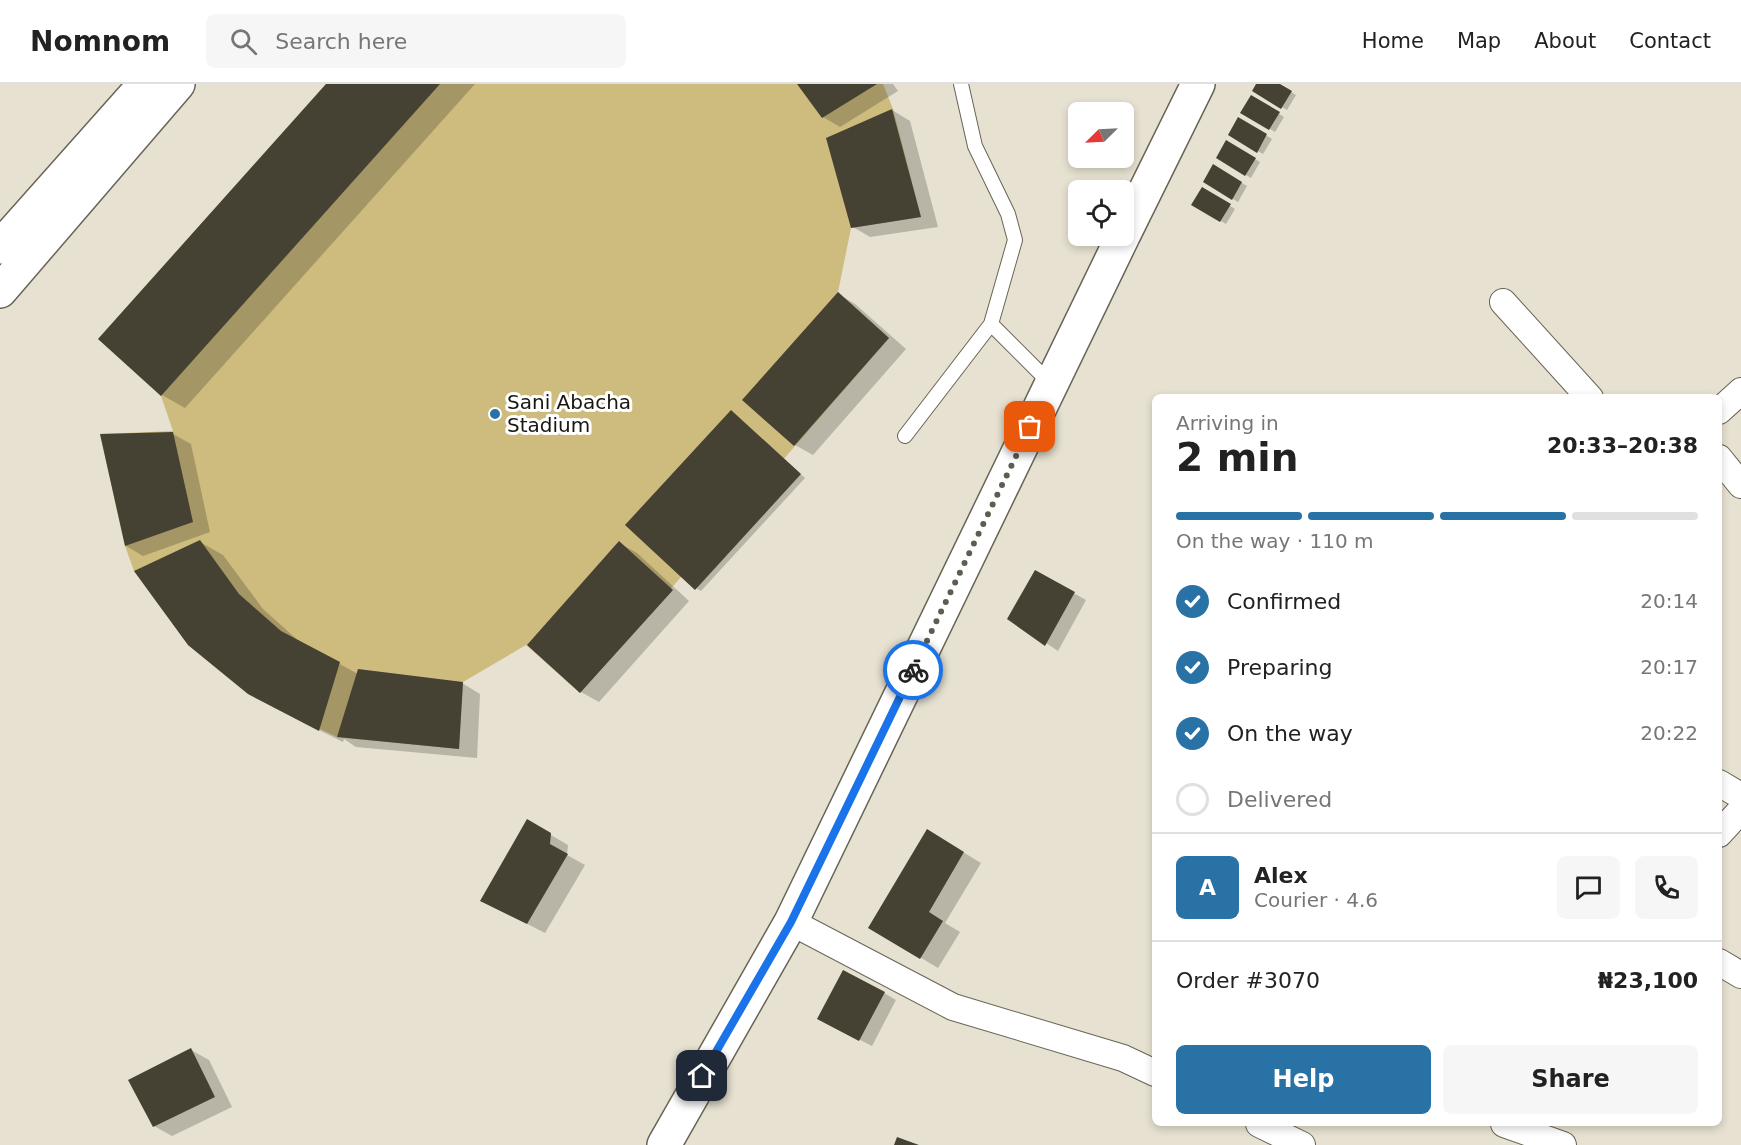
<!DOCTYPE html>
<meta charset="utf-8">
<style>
:root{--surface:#fff;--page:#f6f6f6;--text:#222;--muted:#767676;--line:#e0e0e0;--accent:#2972a6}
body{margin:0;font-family:"DejaVu Sans",sans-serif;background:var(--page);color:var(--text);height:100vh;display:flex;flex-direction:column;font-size:22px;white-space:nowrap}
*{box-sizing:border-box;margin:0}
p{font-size:20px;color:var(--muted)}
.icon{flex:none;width:33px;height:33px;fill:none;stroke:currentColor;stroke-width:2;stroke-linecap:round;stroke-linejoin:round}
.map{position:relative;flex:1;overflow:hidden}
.panel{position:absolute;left:1152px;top:310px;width:570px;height:732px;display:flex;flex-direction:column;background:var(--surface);border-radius:9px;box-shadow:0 3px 9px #0003}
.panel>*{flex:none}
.needle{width:39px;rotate:246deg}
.tools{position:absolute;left:1068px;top:18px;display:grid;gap:12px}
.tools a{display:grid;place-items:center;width:66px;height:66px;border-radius:9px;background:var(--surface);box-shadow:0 3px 9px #0003;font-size:30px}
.pin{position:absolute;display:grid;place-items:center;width:51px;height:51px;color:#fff;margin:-26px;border-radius:12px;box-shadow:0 3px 9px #0006}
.courier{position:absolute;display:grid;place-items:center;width:60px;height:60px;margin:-30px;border:4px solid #1a73e8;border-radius:50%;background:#fff;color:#222;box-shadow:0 2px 8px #0007}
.headline em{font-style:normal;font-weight:700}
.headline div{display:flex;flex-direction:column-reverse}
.headline{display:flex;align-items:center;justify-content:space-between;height:102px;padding:0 24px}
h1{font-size:39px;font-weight:700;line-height:45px}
.bar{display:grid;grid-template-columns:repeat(4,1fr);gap:9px 6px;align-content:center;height:72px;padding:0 24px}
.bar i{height:8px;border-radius:4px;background:var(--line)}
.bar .current{background:var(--accent)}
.bar p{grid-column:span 4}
.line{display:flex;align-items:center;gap:15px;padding:0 24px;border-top:2px solid var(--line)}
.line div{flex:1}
.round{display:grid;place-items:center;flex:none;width:63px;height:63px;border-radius:9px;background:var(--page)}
ol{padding:0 24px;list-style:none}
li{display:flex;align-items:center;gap:18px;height:66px}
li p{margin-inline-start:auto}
li .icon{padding:6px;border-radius:50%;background:var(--accent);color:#fff;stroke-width:4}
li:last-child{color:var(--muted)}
li i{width:33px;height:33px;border:3px solid var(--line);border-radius:50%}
.primary-button{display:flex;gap:12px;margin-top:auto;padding:12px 24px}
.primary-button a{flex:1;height:69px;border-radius:9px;background:var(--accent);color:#fff;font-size:24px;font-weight:700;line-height:69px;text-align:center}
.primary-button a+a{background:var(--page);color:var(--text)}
header{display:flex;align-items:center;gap:36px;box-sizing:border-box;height:84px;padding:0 30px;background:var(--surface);border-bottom:2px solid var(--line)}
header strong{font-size:28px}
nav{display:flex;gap:33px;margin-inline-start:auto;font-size:21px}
.search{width:420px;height:54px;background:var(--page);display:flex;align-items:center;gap:15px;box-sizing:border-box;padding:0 21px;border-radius:9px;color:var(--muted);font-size:22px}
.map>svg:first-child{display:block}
.green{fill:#cebc7f}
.shadow{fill:#0003}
.building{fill:#454133}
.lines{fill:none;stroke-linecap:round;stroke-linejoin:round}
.lane-casing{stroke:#686455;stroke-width:16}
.street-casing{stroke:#686455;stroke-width:28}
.secondary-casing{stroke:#686455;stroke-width:36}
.lane{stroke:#fff;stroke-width:14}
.street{stroke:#fff;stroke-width:26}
.secondary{stroke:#fff;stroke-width:33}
.done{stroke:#5f5d53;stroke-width:6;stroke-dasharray:0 10.8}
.route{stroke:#1a73e8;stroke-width:8}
.poi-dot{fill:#2972a6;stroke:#fff;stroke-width:2}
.labels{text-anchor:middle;stroke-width:6;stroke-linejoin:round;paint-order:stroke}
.poi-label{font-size:20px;fill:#171610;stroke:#fff;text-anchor:start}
</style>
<header>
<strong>Nomnom</strong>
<div class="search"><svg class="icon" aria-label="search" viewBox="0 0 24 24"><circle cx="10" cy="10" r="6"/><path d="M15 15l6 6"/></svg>Search here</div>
<nav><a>Home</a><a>Map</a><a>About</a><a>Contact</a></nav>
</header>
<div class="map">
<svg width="1741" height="1061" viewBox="0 0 1741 1061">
<rect width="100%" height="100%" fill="#e6e1d0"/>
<!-- green -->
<path class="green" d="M326,0H883L893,25L921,133L851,144L838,208L889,254L580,609L526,561L463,598L459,665L337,653L248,610L188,561L134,487L125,462L100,350L173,347L161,312L98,255Z"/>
<!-- shadow -->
<path class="shadow" d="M328,0H475L185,324L162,311L100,255Z
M799,0H893L898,7L840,43L823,33Z
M1258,0H1278L1296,11L1287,26L1254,7Z
M1251,13L1284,33L1275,48L1242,28Z
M892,26L910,37L938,143L870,153L853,143L828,55Z
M1239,35L1272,55L1263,70L1230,51Z
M1227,58L1260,78L1251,94L1218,74Z
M1214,82L1247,102L1238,118L1205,98Z
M1202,105L1235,125L1226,140L1193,120Z
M838,210L855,220L906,265L813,371L795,361L744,316Z
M731,327L805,394L701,507L696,504Z
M173,350L191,360L210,448L143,472L126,462Z
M200,458L223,471L263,525L301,559L358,590L462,599L480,610L477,674L356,663L344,655L343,658L273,623Z
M619,459L637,469L689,517L599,618L581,608L529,561Z
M1036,488L1086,516L1058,567L1009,534Z
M527,737L568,761L567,771L585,781L545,849L500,826Z
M928,747L981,779L945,839L960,848L938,884L870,843Z
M884,909L896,916L872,962L831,941Z
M191,966L209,976L232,1023L172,1052L154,1042Z"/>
<!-- building -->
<path class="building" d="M326,0H440L161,312L98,255Z
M797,0H877L822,34Z
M1256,0H1280L1292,7L1281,25L1252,7Z
M1251,11L1280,28L1269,46L1240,29Z
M892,25L921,133L851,144L826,54Z
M1238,33L1267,50L1257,69L1228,51Z
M1226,56L1256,74L1245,92L1216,74Z
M1213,80L1242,98L1232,116L1203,98Z
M1202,103L1231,120L1220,138L1191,121Z
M838,208L889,254L794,362L742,316Z
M731,326L801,390L695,506L625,441Z
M173,348L193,438L125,462L100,350Z
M200,456L239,510L281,547L340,578L319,647L248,610L188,561L134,487Z
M619,457L673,506L580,609L527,561Z
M1035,486L1075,508L1045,562L1007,535Z
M358,585L463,598L459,665L337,653Z
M527,735L551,749L550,760L568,770L527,840L480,817Z
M927,745L964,768L929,828L943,837L920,875L868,844Z
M843,886L885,908L859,957L817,935Z
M191,964L215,1013L153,1043L128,996Z
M897,1053L919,1061H894Z"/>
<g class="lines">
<!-- lane casing -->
<g class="lane-casing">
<path id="lane" d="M961,0L975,62L1008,130L1015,156L991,240L1051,300
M905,352L991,240"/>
</g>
<!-- street casing -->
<g class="street-casing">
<path id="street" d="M1503,218L1590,314
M1719,327L1741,307
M1719,374L1741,401
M1719,699L1741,712
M1719,750L1741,726
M791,838L953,923L1123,974L1155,989
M1719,878L1741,891
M1259,1040L1302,1061
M1504,1040L1563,1061"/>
</g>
<!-- secondary casing -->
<g class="secondary-casing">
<path id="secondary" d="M1124,150L1198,0
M0,163L145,0
M0,207L178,0
M664,1061L791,838L1123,152"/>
</g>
<!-- lane -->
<use href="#lane" class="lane"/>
<!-- street -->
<use href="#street" class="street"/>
<!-- secondary -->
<use href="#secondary" class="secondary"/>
</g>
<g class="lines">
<!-- done -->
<path class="done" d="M913,586L1030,343"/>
<!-- route -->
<path class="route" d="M702,992L791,838L913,586"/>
</g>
<!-- markers -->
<circle class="poi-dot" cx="495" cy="330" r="6"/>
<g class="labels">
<!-- poi labels -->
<g class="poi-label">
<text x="507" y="325">Sani Abacha<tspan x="507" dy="23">Stadium</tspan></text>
</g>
</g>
</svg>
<div class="tools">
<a><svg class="needle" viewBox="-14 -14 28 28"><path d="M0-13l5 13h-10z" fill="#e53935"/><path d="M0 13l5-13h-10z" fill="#767676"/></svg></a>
<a><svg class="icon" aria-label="locate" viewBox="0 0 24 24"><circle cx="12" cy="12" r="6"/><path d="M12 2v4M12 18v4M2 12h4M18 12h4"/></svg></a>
</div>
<div class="pin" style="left:1030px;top:343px;background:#ea580c"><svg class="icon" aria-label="bag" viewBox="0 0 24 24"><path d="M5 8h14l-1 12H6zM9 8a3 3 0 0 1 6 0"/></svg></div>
<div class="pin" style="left:702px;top:992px;background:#1f2937"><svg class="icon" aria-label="home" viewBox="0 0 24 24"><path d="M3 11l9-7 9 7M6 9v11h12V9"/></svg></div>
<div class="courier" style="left:913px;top:586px"><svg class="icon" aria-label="bike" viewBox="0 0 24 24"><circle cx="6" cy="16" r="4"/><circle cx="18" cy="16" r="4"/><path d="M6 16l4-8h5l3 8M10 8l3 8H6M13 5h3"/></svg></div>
<section class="panel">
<div class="headline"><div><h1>2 min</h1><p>Arriving in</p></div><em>20:33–20:38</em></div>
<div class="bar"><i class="current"></i><i class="current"></i><i class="current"></i><i></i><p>On the way · 110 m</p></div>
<ol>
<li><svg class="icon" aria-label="check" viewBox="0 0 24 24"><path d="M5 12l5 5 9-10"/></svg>Confirmed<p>20:14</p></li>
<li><svg class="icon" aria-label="check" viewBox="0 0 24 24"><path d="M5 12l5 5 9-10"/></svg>Preparing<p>20:17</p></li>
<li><svg class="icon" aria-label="check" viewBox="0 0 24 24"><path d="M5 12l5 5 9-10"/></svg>On the way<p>20:22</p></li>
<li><i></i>Delivered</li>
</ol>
<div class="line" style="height:108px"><b class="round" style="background:var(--accent);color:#fff">A</b><div><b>Alex</b><p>Courier · 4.6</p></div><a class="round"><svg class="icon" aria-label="chat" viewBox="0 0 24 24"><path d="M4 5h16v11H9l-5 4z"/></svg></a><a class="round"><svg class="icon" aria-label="phone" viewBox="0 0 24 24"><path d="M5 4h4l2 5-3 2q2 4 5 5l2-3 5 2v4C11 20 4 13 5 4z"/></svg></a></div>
<div class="line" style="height:78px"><div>Order #3070</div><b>₦23,100</b></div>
<div class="primary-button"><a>Help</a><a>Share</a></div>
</section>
</div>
